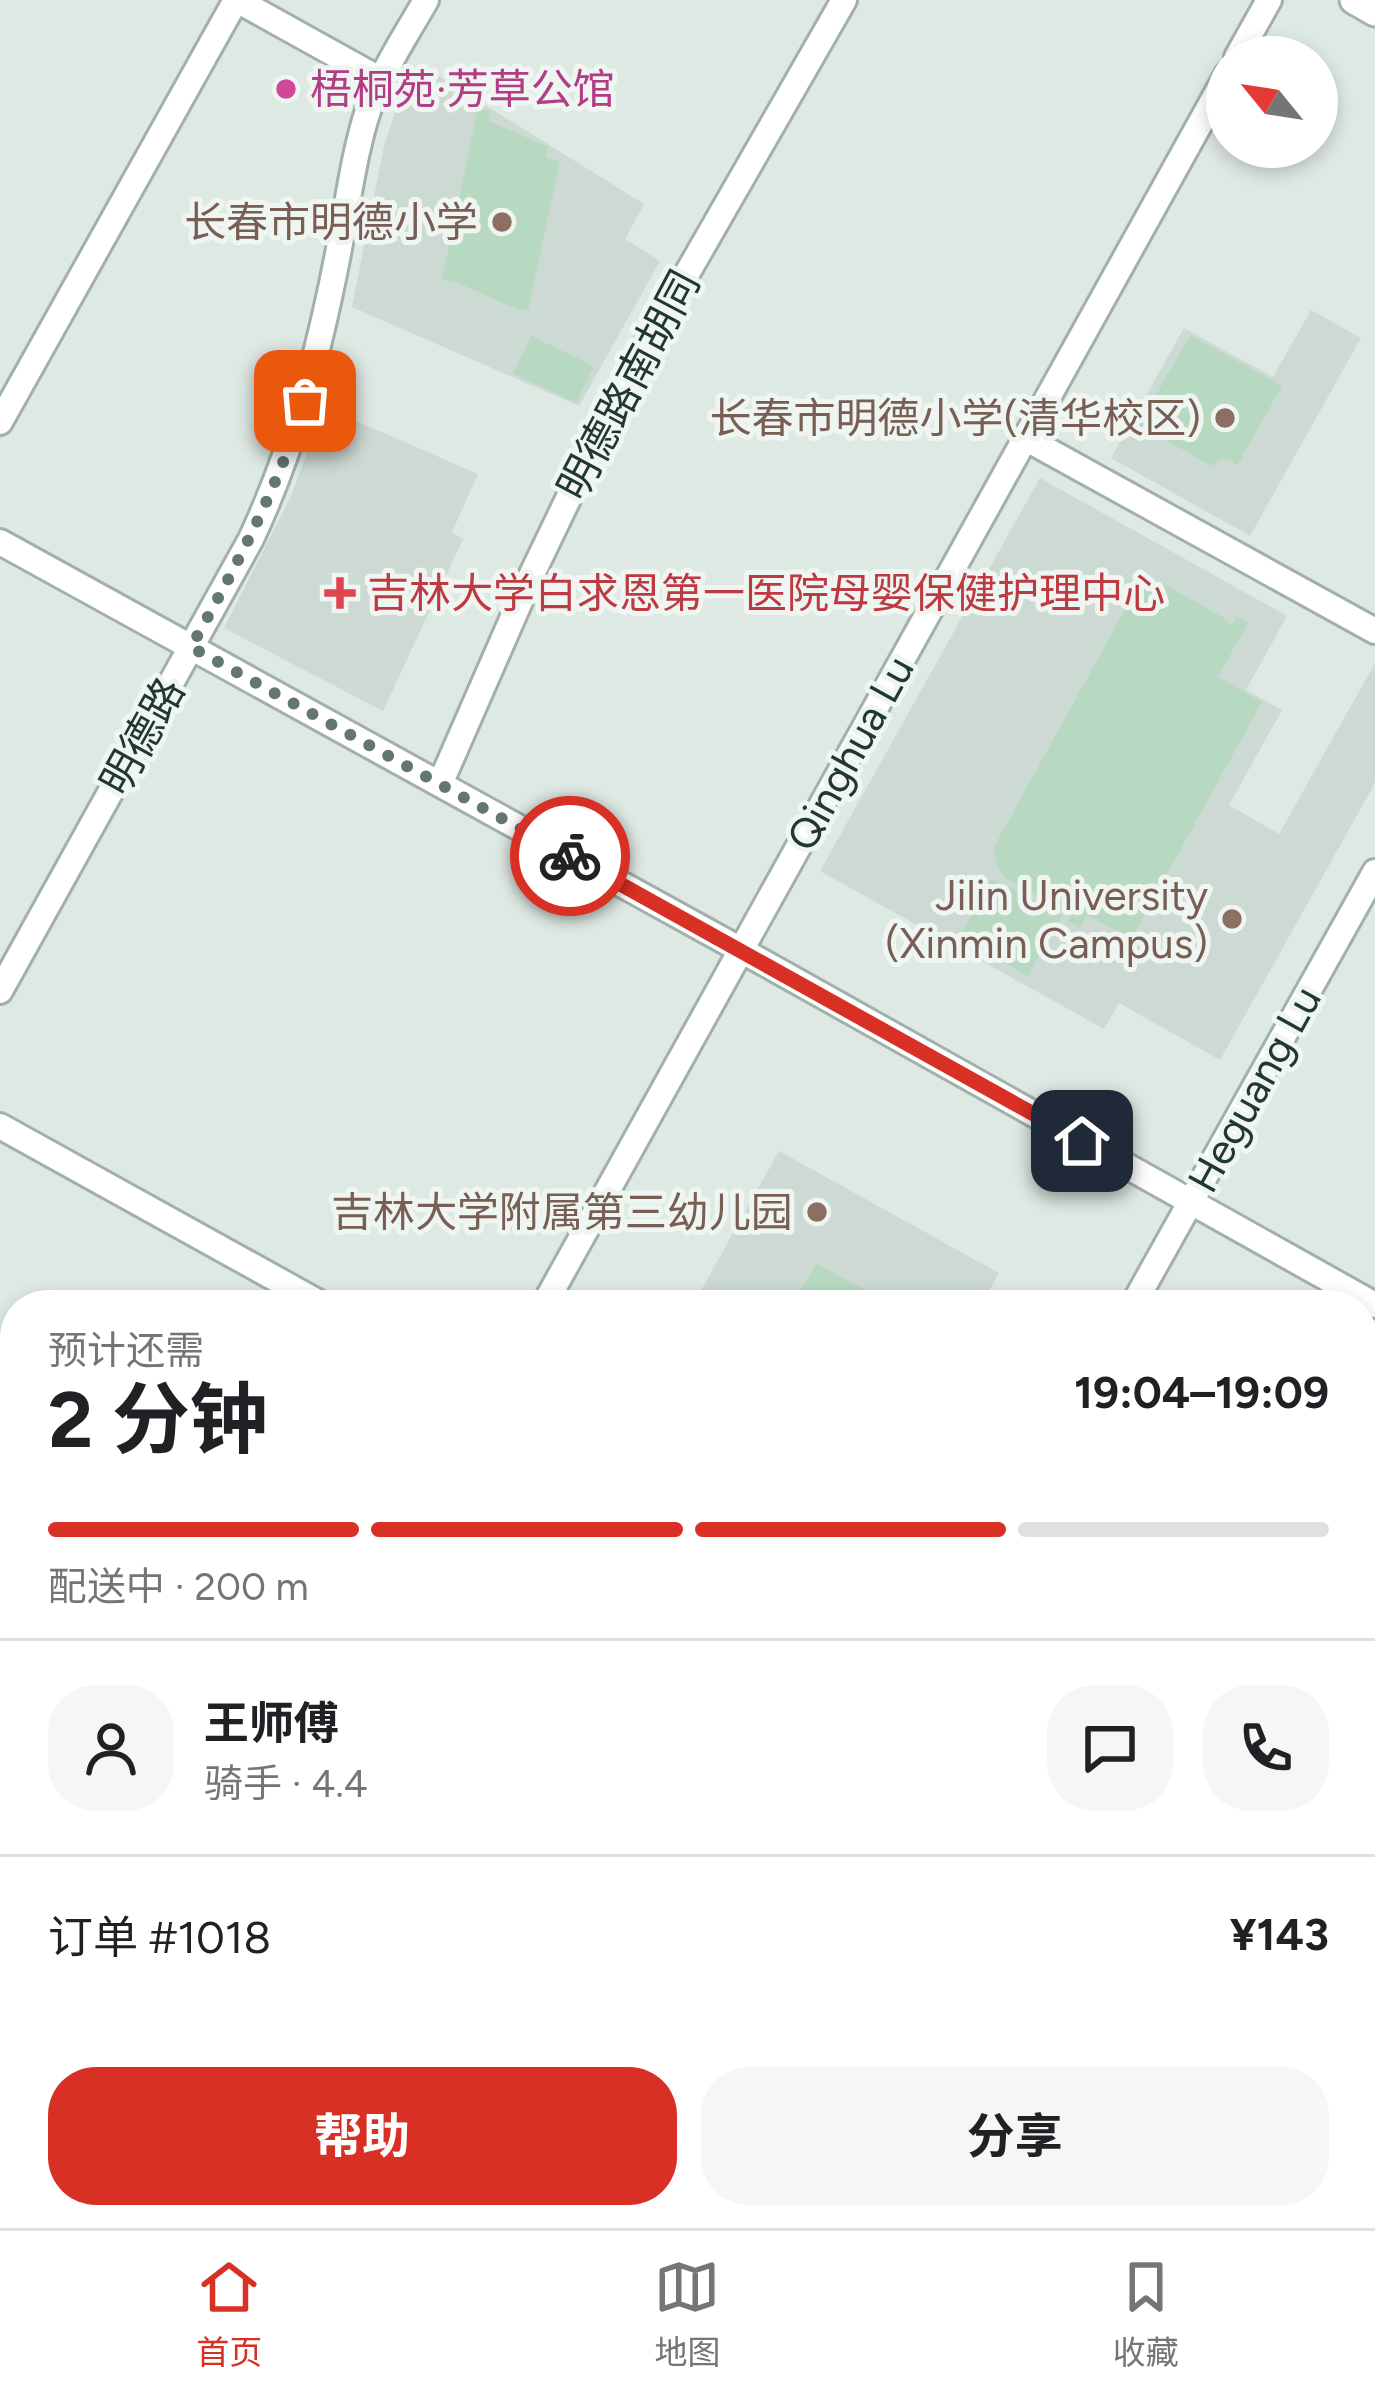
<!DOCTYPE html>
<html lang="zh">
<meta charset="utf-8">
<style>
:root{--surface:#fff;--page:#f6f6f6;--text:#202124;--muted:#757577;--line:#e0e0e0;--accent:#d93025}
body{margin:0;font-family:Figtree,"Noto Sans SC",sans-serif;background:var(--page);color:var(--text);height:100vh;display:flex;flex-direction:column;font-size:45px;white-space:nowrap}
*{box-sizing:border-box;margin:0}
p{font-size:39px;color:var(--muted)}
.icon{flex:none;width:66px;height:66px;fill:none;stroke:currentColor;stroke-width:2;stroke-linecap:round;stroke-linejoin:round}
.map{position:relative;flex:1;overflow:hidden}
.side{position:absolute;left:0px;top:1290px;width:1377px;height:939px;display:flex;flex-direction:column;background:var(--surface);border-radius:48px 48px 0 0;box-shadow:0 6px 18px #0003}
.side>*{flex:none}
.needle{width:78px;rotate:300deg}
.controls{position:absolute;left:1206px;top:36px;display:grid;gap:24px}
.controls a{display:grid;place-items:center;width:132px;height:132px;border-radius:50%;background:var(--surface);box-shadow:0 6px 18px #0003;font-size:60px}
.pin{position:absolute;display:grid;place-items:center;width:102px;height:102px;color:#fff;margin:-51px;border-radius:24px;box-shadow:0 6px 18px #0006}
.courier{position:absolute;display:grid;place-items:center;width:120px;height:120px;margin:-60px;border:9px solid #d93025;border-radius:50%;background:#fff;color:#222;box-shadow:0 3px 15px #0007}
.summary em{font-style:normal;font-weight:700}
.summary div{display:flex;flex-direction:column-reverse}
.summary{display:flex;align-items:center;justify-content:space-between;height:204px;padding:0 48px}
h1{font-size:78px;font-weight:700;line-height:90px}
.bar{display:grid;grid-template-columns:repeat(4,1fr);gap:18px 12px;align-content:center;height:144px;padding:0 48px}
.bar i{height:15px;border-radius:9px;background:var(--line)}
.bar .active{background:var(--accent)}
.bar p{grid-column:span 4}
.line{display:flex;align-items:center;gap:30px;padding:0 48px;border-top:3px solid var(--line)}
.line div{flex:1}
.round{display:grid;place-items:center;flex:none;width:126px;height:126px;border-radius:48px;background:var(--page)}
.action{display:flex;gap:24px;margin-top:auto;padding:24px 48px}
.action a{flex:1;height:138px;border-radius:48px;background:var(--accent);color:#fff;font-size:48px;font-weight:700;line-height:138px;text-align:center}
.action a+a{background:var(--page);color:var(--text)}
.tab-bar{display:flex;justify-content:space-around;align-items:center;height:168px;border-top:3px solid var(--line);background:var(--surface);font-size:33px;color:var(--muted)}
.tab-bar a{display:grid;justify-items:center;gap:6px}
.tab-bar .active{color:var(--accent)}
.map>svg:first-child{display:block}
.built{fill:#cdd9d3}
.green{fill:#b8d9c1}
.lines{fill:none;stroke-linecap:round;stroke-linejoin:round}
.minor-casing{stroke:#a2b0ab;stroke-width:24}
.tertiary-casing{stroke:#a2b0ab;stroke-width:30}
.secondary-casing{stroke:#9fb4ac;stroke-width:33}
.primary-casing{stroke:#bcc3c1;stroke-width:36}
.minor{stroke:#fff;stroke-width:18}
.tertiary{stroke:#fff;stroke-width:24}
.secondary{stroke:#fff;stroke-width:27}
.primary{stroke:#669c8e;stroke-width:30}
.done{stroke:#647670;stroke-width:12;stroke-dasharray:0 21.6}
.route{stroke:#d93025;stroke-width:15}
.hotel-dot{fill:#d1479c;stroke:#eff6f2;stroke-width:4.5}
.education-dot{fill:#8d6e63;stroke:#eff6f2;stroke-width:4.5}
.health-dot{fill:#e0444e;stroke:#eff6f2;stroke-width:4.5}
.labels{text-anchor:middle;stroke-width:10;stroke-linejoin:round;paint-order:stroke}
.hotel-label{font-size:42px;fill:#b23c85;stroke:#eff6f2;text-anchor:start}
.education-label{font-size:42px;fill:#785e54;stroke:#eff6f2;text-anchor:end}
.street-label{font-size:42px;fill:#213831;stroke:#eff6f2}
.health-label{font-size:42px;fill:#be3a42;stroke:#eff6f2;text-anchor:start}
</style>
<div class="map">
<svg width="1375" height="2228" viewBox="0 0 1375 2228">
<rect width="100%" height="100%" fill="#dfe9e4"/>
<!-- built -->
<path class="built" d="M421,65L644,204L625,239L660,261L579,406L352,307L384,146L395,112Z
M1311,310L1361,338L1250,536L1111,458L1184,328L1273,377Z
M324,407L478,474L452,532L463,539L383,711L224,628L291,496Z
M1040,478L1287,616L1246,690L1282,710L1229,805L1279,834L1375,663V783L1220,1060L1119,1003L1104,1029L820,871Z
M779,1151L999,1273L981,1305H693Z
M1362,1446L1375,1453V1509L1362,1532Z
M72,2214H297L322,2228H64Z"/>
<!-- green -->
<path class="green" d="M478,108L490,111L489,121L548,147L546,158L560,161L528,311C498,305 472,285 442,279Z
M1190,335L1282,386L1237,466C1229,457 1220,458 1212,466L1139,425Z
M531,336L594,366L576,403L513,373Z
M1155,584L1166,585L1224,618L1231,626L1237,617L1248,623L1218,677L1262,702L1131,939L1087,915L1080,928L1068,921L1073,911L1062,910L1004,877C996,867 994,858 995,845L1132,597L1144,586Z
M992,878L1062,916L1028,976L959,937Z
M816,1263L874,1295L868,1305H793Z
M15,1678V1744L0,1736V1692Z
M0,1786L15,1794V1862L0,1854Z
M0,1914L15,1922V1994L0,1986Z
M0,2053L15,2061V2098L0,2089Z
M180,2214H258L250,2228H205Z
M409,2214H539L562,2228H434Z"/>
<g class="lines">
<!-- minor casing -->
<g class="minor-casing">
<path id="minor" d="M1362,1435L1375,1442"/>
</g>
<!-- tertiary casing -->
<g class="tertiary-casing">
<path id="tertiary" d="M237,0L381,80
M1237,57L1269,0
M0,422L236,0
M1025,438L1375,631
M0,542L741,950L1375,1305
M440,784L532,574L623,385L844,0
M0,991L251,539C293,449 318,356 337,259C347,210 355,141 373,97C387,63 408,32 426,0
M0,1126L323,1305
M544,1305L1227,75
M1133,1305L1375,872
M1362,1881L1375,1888
M1362,1937L1375,1913
M31,2228L38,2214
M620,2228L628,2214
M1199,2228L1207,2214"/>
</g>
<!-- secondary casing -->
<g class="secondary-casing">
<path id="secondary" d="M1354,0L1375,12"/>
</g>
<!-- primary casing -->
<g class="primary-casing">
<path id="primary" d="M0,1897L15,1905
M0,2002L15,2011
M381,2214L406,2228
M568,2214L594,2228"/>
</g>
<!-- minor -->
<use href="#minor" class="minor"/>
<!-- tertiary -->
<use href="#tertiary" class="tertiary"/>
<!-- secondary -->
<use href="#secondary" class="secondary"/>
<!-- primary -->
<use href="#primary" class="primary"/>
</g>
<g class="lines">
<!-- done -->
<path class="done" d="M305,401C276,492 237,565 191,647L570,856"/>
<!-- route -->
<path class="route" d="M570,856L1082,1141"/>
</g>
<!-- markers -->
<circle class="hotel-dot" cx="286" cy="89" r="12"/>
<g class="education-dot">
<circle cx="502" cy="222" r="12"/>
<circle cx="1225" cy="418" r="12"/>
<circle cx="1232" cy="919" r="12"/>
<circle cx="817" cy="1212" r="12"/>
</g>
<path class="health-dot" d="M334 575h12v12h12v12h-12v12h-12v-12h-12v-12h12z"/>
<g class="labels">
<!-- hotel labels -->
<g class="hotel-label">
<text x="310" y="104">梧桐苑·芳草公馆</text>
</g>
<!-- education labels -->
<g class="education-label">
<text x="478" y="237">长春市明德小学</text>
<text x="1201" y="433">长春市明德小学(清华校区)</text>
<text x="1208" y="910">Jilin University<tspan x="1208" dy="48">(Xinmin Campus)</tspan></text>
<text x="793" y="1227">吉林大学附属第三幼儿园</text>
</g>
<!-- street labels -->
<g class="street-label">
<text transform="translate(628 385) rotate(-62)" y="15">明德路南胡同</text>
<text transform="translate(142 736) rotate(-61)" y="15">明德路</text>
<text transform="translate(850 753) rotate(-61)" y="15">Qinghua Lu</text>
<text transform="translate(1254 1089) rotate(-61)" y="15">Heguang Lu</text>
</g>
<!-- health labels -->
<g class="health-label">
<text x="367" y="608">吉林大学白求恩第一医院母婴保健护理中心</text>
</g>
</g>
</svg>
<div class="controls">
<a><svg class="needle" viewBox="-14 -14 28 28"><path d="M0-13l5 13h-10z" fill="#e53935"/><path d="M0 13l5-13h-10z" fill="#757577"/></svg></a>
</div>
<div class="pin" style="left:305px;top:401px;background:#ea580c"><svg class="icon" aria-label="bag" viewBox="0 0 24 24"><path d="M5 8h14l-1 12H6zM9 8a3 3 0 0 1 6 0"/></svg></div>
<div class="pin" style="left:1082px;top:1141px;background:#1f2937"><svg class="icon" aria-label="home" viewBox="0 0 24 24"><path d="M3 11l9-7 9 7M6 9v11h12V9"/></svg></div>
<div class="courier" style="left:570px;top:856px"><svg class="icon" aria-label="bike" viewBox="0 0 24 24"><circle cx="6" cy="16" r="4"/><circle cx="18" cy="16" r="4"/><path d="M6 16l4-8h5l3 8M10 8l3 8H6M13 5h3"/></svg></div>
<section class="side">
<div class="summary"><div><h1>2 分钟</h1><p>预计还需</p></div><em>19:04–19:09</em></div>
<div class="bar"><i class="active"></i><i class="active"></i><i class="active"></i><i></i><p>配送中 · 200 m</p></div>
<div class="line" style="height:216px"><a class="round"><svg class="icon" aria-label="person" viewBox="0 0 24 24"><circle cx="12" cy="8" r="4"/><path d="M4 21q1-7 8-7t8 7"/></svg></a><div><b>王师傅</b><p>骑手 · 4.4</p></div><a class="round"><svg class="icon" aria-label="chat" viewBox="0 0 24 24"><path d="M4 5h16v11H9l-5 4z"/></svg></a><a class="round"><svg class="icon" aria-label="phone" viewBox="0 0 24 24"><path d="M5 4h4l2 5-3 2q2 4 5 5l2-3 5 2v4C11 20 4 13 5 4z"/></svg></a></div>
<div class="line" style="height:156px"><div>订单 #1018</div><b>¥143</b></div>
<div class="action"><a>帮助</a><a>分享</a></div>
</section>
</div>
<nav class="tab-bar">
<a class="active"><svg class="icon" aria-label="home" viewBox="0 0 24 24"><path d="M3 11l9-7 9 7M6 9v11h12V9"/></svg>首页</a>
<a><svg class="icon" aria-label="map" viewBox="0 0 24 24"><path d="M3 6l6-2 6 2 6-2v14l-6 2-6-2-6 2zM9 4v14M15 6v14"/></svg>地图</a>
<a><svg class="icon" aria-label="saved" viewBox="0 0 24 24"><path d="M7 4h10v16l-5-4-5 4z"/></svg>收藏</a>
</nav>
